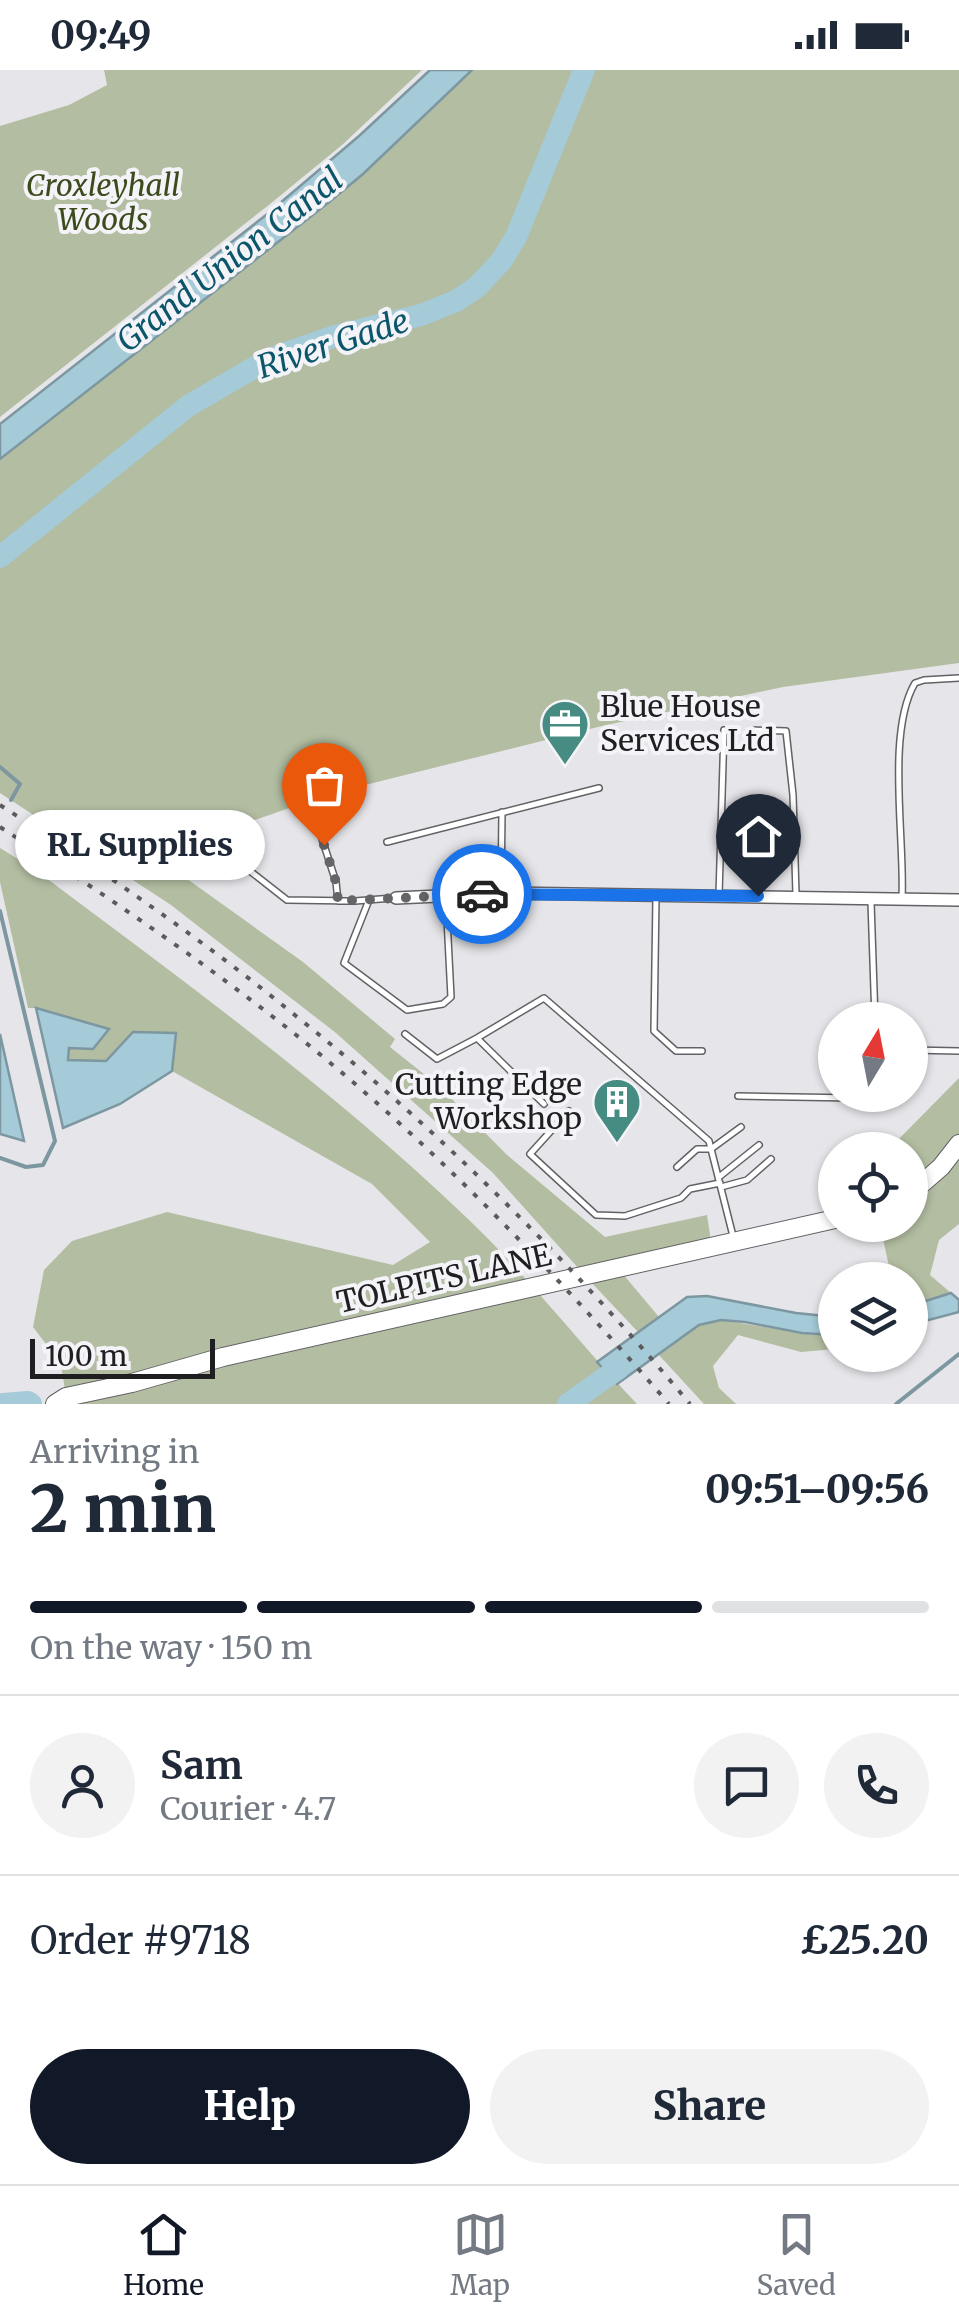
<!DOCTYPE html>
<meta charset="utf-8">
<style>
:root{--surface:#fff;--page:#f2f2f3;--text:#1f2937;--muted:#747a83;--line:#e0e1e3;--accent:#111827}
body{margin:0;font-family:Merriweather,serif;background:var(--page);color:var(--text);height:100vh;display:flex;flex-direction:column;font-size:38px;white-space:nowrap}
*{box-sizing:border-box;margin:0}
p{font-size:32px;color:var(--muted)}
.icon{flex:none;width:55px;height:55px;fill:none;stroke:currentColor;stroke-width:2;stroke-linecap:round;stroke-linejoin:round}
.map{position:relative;height:1334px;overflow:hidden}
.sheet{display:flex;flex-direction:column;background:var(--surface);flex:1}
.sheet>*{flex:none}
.needle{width:65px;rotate:10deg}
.fabs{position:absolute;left:818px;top:932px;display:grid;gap:20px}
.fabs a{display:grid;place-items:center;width:110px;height:110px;border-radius:50%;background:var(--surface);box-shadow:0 2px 8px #0004;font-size:50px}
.scale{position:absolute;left:30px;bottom:25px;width:185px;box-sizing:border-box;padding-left:10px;border:5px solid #1f1f21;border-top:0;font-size:28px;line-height:35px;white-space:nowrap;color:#1f1f21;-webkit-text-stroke:8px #f3f3f8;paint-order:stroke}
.pin{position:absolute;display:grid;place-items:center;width:85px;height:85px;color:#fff;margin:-102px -42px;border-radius:50% 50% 50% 0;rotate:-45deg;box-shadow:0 0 10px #0007}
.pin .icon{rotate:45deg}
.courier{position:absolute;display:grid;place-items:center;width:100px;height:100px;margin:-50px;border:8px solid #1a73e8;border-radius:50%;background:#fff;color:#222;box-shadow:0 2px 12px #0007}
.bubble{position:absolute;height:70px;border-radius:35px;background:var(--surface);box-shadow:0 2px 8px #0004;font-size:32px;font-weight:800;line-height:70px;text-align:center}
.headline em{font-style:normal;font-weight:800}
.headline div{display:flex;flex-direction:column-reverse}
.headline{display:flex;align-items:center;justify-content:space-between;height:170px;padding:0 30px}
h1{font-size:65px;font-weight:800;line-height:75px}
.bar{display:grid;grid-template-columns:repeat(4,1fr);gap:15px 10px;align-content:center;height:120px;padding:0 30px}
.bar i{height:12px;border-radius:8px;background:var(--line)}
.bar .active{background:var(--accent)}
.bar p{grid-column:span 4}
.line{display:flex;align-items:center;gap:25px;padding:0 30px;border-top:2px solid var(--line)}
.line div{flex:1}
.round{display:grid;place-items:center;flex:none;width:105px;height:105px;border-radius:52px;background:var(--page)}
.action{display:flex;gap:20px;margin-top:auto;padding:20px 30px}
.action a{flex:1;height:115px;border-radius:60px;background:var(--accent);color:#fff;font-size:40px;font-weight:800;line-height:115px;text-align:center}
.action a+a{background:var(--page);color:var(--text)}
.status{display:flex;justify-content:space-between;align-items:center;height:70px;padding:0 50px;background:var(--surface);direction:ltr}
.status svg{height:28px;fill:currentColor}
.tab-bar{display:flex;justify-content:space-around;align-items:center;height:140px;border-top:2px solid var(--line);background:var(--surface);font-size:28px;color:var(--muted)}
.tab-bar a{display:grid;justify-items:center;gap:5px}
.tab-bar .active{color:var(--accent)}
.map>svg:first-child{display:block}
.green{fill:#b2bda1}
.water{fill:#a5cad8;stroke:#7d97a1;stroke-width:2.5}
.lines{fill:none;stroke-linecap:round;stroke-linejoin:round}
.stream{stroke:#7d97a1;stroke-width:4}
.river{stroke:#a5cad8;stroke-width:22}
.service-casing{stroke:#626266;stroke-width:8}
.minor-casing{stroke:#626266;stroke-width:14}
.primary-casing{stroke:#626266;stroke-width:20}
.service{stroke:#fff;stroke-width:5}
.minor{stroke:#fff;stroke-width:11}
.primary{stroke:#fff;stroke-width:18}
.rail{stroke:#5b5b5e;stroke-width:4;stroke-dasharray:5 10;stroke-linecap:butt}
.done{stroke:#656567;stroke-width:10;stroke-dasharray:0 18}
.route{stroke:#1a73e8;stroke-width:12}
.labels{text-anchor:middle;stroke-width:8;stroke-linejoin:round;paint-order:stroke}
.park-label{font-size:30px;font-style:italic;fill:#3b4b1b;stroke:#f3f3f8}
.poi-label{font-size:30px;fill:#1f1f21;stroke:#f3f3f8;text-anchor:start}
.street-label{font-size:30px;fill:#1f1f21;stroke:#f3f3f8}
.water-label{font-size:32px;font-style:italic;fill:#0c566b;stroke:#f3f3f8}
</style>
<div class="status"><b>09:49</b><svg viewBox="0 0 49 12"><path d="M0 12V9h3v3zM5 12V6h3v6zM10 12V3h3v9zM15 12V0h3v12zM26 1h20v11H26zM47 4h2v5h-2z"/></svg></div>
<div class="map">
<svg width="959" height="1334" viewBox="0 0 959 1334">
<rect width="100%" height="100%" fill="#e6e6ea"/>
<!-- green -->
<path class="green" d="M104,0H422L342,75L270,134L0,347V56L69,35L107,15Z
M472,0H959V593L783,617L602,656L361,716L327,729L295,736L255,750L145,770L169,796L303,892L395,969L390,977L440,1017L506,1084L605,1167L707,1145L711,1172L580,1200L493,1103L336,963L171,835L0,723V389L328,133L363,104Z
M0,778L34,799C182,910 333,1019 467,1148C528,1206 579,1273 637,1334H61L66,1327L61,1294L33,1257L44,1200L72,1171L167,1142L393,1195L430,1172L372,1114L172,1001L176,963L133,962L106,991L68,990L69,978L36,938H28L0,812Z
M959,1008V1064L928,1100L910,1114V1080H888Z
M959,1089V1154L939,1170L930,1205L951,1223L910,1236V1210H892L880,1155H910V1132L928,1122Z
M622,1203L659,1247L638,1262L590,1211Z
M721,1250L802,1263L835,1265V1279L801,1282L738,1265L713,1296L719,1318L736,1334H704L658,1284L700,1255Z"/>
<!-- water -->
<path class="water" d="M430,0H472L363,104L328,133L0,389V354L266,145L359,66Z
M36,938L109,959L93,979L69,978L68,990L106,991L133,962L176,963L172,1001L120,1034L63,1058Z
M0,964L24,1071L0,1064Z
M951,1223L959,1230V1242L910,1255V1236Z
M707,1226L796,1243L835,1247V1265L802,1263L745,1252L721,1250L699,1255L617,1314L597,1292L687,1227Z"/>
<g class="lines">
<!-- stream -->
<path class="stream" d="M0,697L20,714L11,730
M0,841L55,1071L43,1095L26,1097L0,1088
M896,1334L959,1284"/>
<!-- river -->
<path class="river" d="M0,487L188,336L269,289L335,266L421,245L456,231L477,217L502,190L516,167L584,0
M3,1334L28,1332L31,1334
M568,1334L619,1298"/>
<!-- service casing -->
<g class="service-casing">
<path id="service" d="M750,660L786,661L793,725L796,824
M312,738L336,812L338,831
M209,769L287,830L355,831L393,828
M387,772L599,718
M501,823L502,742
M719,825L724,660
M656,827L654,961L676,981H702
M902,828C905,770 886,662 915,613L924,610L959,608
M369,830L344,893L407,940L443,934L451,927L446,829
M871,832L875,950
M405,964L437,989L477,968
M910,980L959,981
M738,1026L855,1028L859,1025
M544,1034L477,968L544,928L709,1071L734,1170
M569,1041L530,1084L596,1145L625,1146L681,1128L690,1119L720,1113
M677,1097L697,1079H711L741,1057
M719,1107L759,1075
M721,1117L747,1110L771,1089"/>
</g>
<!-- minor casing -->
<g class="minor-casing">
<path id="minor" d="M396,828L501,823L959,830"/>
</g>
<!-- primary casing -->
<g class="primary-casing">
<path id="primary" d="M910,1124L941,1097L959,1074
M55,1334L66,1327L132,1313L223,1287L835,1149"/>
</g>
<!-- service -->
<use href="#service" class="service"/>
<!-- minor -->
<use href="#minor" class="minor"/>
<!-- primary -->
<use href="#primary" class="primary"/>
<!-- rail -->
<path class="rail" d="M0,735C102,801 202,869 296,946C440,1061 572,1193 690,1334
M0,757C98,820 194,885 286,957C427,1068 551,1198 669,1334"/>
</g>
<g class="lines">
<!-- done -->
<path class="done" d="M324,775L336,812L338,831L482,824"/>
<!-- route -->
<path class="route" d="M482,824L758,826"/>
</g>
<!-- icons -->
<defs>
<g id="office-pin" transform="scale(2.5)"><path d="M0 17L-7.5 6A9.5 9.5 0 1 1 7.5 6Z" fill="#468c82" stroke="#f3f3f8"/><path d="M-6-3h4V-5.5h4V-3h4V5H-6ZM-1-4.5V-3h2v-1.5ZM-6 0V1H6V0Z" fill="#fff"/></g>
<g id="building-pin" transform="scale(2.5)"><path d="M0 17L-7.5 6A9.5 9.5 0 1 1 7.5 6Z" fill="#468c82" stroke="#f3f3f8"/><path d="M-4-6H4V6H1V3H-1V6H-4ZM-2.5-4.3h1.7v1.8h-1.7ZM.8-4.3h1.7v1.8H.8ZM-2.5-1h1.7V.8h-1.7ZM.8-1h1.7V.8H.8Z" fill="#fff"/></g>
</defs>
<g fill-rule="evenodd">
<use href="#office-pin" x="565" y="654"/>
<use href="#building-pin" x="617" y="1032"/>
</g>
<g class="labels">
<!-- park labels -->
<g class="park-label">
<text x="103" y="126">Croxleyhall<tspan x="103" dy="34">Woods</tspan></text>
</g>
<!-- poi labels -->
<g class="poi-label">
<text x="600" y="647">Blue House<tspan x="600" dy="34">Services Ltd</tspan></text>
<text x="582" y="1025" text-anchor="end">Cutting Edge<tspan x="582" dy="34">Workshop</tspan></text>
</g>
<!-- street labels -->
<g class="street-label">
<text transform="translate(444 1209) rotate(-13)" y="10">TOLPITS LANE</text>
</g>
<!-- water labels -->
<g class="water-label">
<text transform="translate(230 190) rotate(-38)" y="11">Grand Union Canal</text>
<text transform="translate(333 274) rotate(-18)" y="11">River Gade</text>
</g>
</g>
</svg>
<div class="fabs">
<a><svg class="needle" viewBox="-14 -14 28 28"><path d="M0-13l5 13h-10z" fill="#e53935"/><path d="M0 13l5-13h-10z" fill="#747a83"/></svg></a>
<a><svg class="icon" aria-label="locate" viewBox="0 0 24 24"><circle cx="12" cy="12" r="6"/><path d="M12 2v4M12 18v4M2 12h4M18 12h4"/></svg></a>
<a><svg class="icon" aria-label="layers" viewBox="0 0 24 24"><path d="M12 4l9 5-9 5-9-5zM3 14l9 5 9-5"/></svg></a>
</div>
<div class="scale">100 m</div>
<div class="pin" style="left:324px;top:775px;background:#ea580c"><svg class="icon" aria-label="bag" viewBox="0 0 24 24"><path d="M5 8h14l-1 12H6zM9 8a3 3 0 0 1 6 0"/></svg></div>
<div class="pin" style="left:758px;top:826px;background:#1f2937"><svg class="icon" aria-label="home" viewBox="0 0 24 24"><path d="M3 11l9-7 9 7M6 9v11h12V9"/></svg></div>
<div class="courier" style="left:482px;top:824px"><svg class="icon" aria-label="car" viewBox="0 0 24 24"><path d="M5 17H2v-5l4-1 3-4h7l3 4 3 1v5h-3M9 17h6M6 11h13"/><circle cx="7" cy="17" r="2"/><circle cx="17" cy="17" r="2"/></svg></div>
<div class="bubble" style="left:15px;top:740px;width:250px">RL Supplies</div>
</div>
<section class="sheet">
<div class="headline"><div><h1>2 min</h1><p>Arriving in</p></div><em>09:51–09:56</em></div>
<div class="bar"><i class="active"></i><i class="active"></i><i class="active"></i><i></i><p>On the way · 150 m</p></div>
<div class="line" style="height:180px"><a class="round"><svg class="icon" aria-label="person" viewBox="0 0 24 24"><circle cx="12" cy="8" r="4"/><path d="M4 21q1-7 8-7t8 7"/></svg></a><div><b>Sam</b><p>Courier · 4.7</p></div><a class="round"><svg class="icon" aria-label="chat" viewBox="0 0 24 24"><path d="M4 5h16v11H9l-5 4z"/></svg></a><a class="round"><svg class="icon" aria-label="phone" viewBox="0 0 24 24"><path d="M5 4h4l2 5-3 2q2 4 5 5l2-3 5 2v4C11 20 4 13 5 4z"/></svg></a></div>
<div class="line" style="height:130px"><div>Order #9718</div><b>£25.20</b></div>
<div class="action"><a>Help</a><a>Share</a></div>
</section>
<nav class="tab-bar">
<a class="active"><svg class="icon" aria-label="home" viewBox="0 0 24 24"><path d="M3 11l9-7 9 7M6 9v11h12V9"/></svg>Home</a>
<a><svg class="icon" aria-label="map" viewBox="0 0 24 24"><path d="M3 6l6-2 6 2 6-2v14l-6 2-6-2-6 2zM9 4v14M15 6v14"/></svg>Map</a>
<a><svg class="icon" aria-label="saved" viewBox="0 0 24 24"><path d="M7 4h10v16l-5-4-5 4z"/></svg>Saved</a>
</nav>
